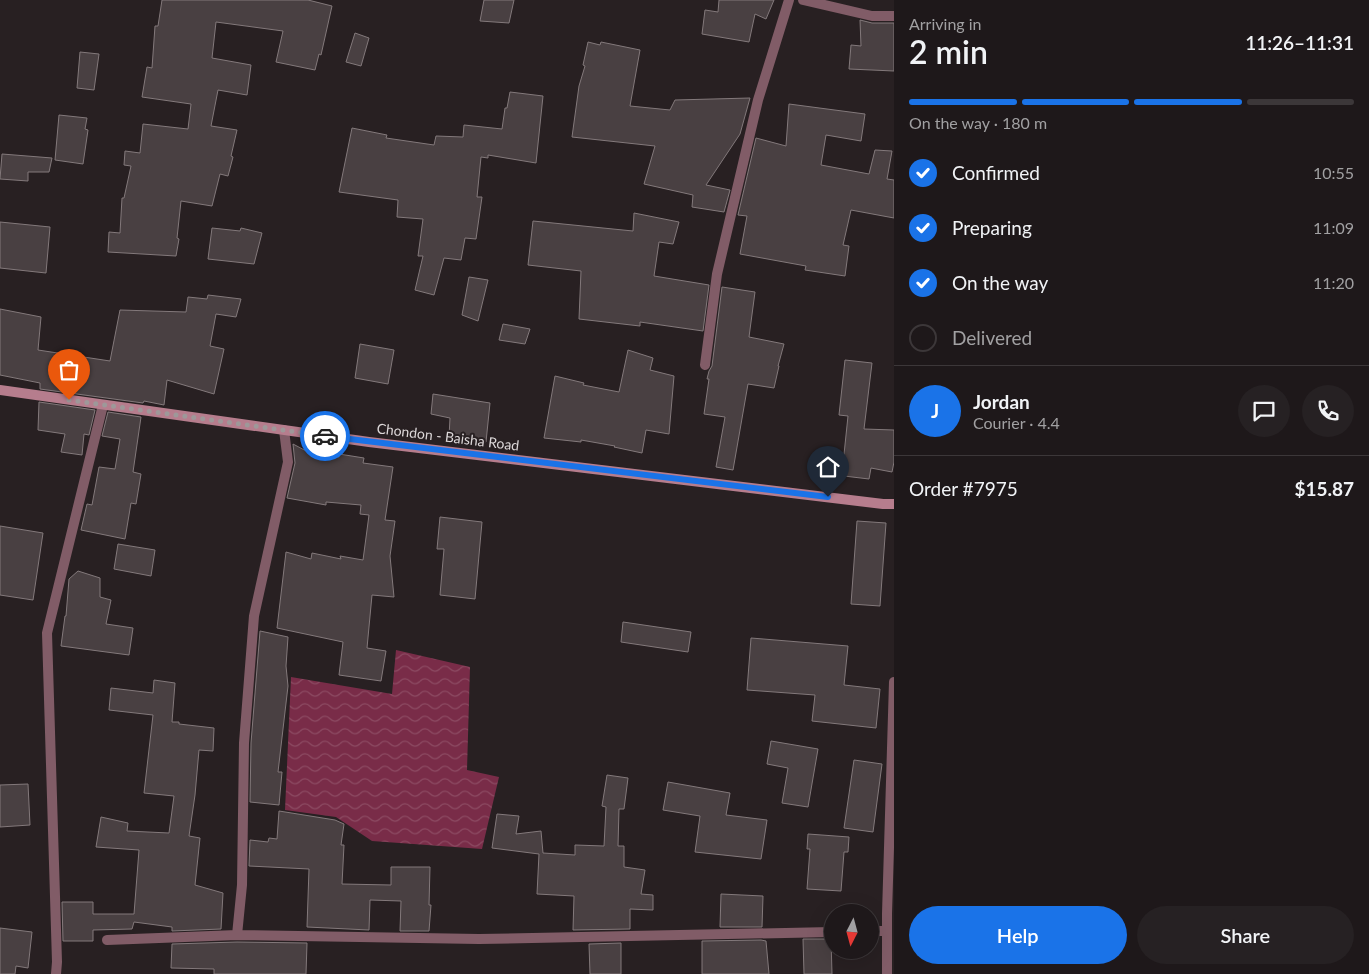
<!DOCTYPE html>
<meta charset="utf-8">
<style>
:root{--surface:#1e181a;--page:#262123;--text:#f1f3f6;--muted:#a1a0a2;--line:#3c3739;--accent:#1a73e8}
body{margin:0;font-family:Lato,sans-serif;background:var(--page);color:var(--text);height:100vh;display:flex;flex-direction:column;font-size:19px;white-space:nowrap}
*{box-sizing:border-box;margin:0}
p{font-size:16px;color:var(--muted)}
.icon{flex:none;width:28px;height:28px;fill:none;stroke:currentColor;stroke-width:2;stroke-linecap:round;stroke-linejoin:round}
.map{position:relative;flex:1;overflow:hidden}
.panel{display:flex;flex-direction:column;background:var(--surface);width:475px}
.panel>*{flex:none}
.needle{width:32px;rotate:186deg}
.buttons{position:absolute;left:824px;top:904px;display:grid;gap:10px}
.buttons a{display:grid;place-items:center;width:55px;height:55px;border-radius:50%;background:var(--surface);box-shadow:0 5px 20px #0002,0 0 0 1px var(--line);font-size:25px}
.pin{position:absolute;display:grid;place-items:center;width:42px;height:42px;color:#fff;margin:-51px -21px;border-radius:50% 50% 50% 0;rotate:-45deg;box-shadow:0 0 5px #0007}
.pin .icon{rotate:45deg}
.courier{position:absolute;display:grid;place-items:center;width:50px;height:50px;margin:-25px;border:4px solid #1a73e8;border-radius:50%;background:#fff;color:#222;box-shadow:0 1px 6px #0007}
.headline em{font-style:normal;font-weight:600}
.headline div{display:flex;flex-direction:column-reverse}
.headline{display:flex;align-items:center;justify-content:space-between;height:85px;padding:0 15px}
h1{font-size:32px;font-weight:600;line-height:38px}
.bar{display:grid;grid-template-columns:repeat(4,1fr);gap:8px 5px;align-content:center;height:60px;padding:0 15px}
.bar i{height:6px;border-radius:4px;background:var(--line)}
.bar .on{background:var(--accent)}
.bar p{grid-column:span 4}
.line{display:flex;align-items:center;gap:12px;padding:0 15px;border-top:1px solid var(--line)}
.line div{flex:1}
.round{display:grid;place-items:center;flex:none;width:52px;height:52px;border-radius:26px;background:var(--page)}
ol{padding:0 15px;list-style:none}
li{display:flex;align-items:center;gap:15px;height:55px}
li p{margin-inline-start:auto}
li .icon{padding:5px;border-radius:50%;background:var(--accent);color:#fff;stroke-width:4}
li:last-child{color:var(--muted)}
li i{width:28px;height:28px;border:2px solid var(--line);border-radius:50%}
.action{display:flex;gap:10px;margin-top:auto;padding:10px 15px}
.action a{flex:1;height:58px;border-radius:30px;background:var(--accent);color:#fff;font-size:20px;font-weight:600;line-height:58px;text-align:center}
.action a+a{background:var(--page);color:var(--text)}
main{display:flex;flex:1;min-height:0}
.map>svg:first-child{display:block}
.water{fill:url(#water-waves)}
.building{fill:#494042;stroke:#83797b}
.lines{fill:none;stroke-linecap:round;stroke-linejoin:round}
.minor{stroke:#815c67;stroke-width:10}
.secondary{stroke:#b67d8d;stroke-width:10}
.done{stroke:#9e9899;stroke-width:5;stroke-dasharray:0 9}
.route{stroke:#1a73e8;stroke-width:6}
.labels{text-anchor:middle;stroke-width:4;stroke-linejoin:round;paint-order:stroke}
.street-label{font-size:14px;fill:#ddd8d9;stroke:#282022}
</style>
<main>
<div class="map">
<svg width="894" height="974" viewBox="0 0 894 974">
<defs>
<pattern id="water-waves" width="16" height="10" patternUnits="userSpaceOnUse" patternTransform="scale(1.25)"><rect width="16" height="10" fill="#792c48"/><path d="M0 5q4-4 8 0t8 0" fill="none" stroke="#8c4a62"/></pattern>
</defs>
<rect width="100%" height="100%" fill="#282022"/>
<!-- water -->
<path class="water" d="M396,650L470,667L467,770L499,777L482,849L372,841L336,817L285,810L291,677L392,694Z"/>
<!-- building -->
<path class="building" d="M162,0H308L332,6L321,55L319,54L315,70L276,62L283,31L216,22L212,58L251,65L247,95L218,90L211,126L237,130L231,156L233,157L228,176L220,174L212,206L181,201L177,238L179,239L176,256L108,252L109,232L120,233L122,198H124L131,166L124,165L125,151L140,153L143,124L188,129L191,104L142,97L147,67L152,68L155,26H158Z
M484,0H514L509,23L480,21Z
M719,0H774L766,19L755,14L749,42L702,34L705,10L718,12Z
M860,20L872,23H894V71L849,69L851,45L861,46Z
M355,33L369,38L361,66L346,62Z
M588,42L600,45L601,42L640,50L630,106L670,110L675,100L750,98L740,134L706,185L730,190L724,212L692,207L693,195L644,184L655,146L572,137L579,86L585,66L583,65Z
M80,52L99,54L94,90L77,88Z
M510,92L543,96L536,163L488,155V158L481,157L477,197H482L476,239L465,238L461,260L444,258L434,295L415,290L423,256H418L423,219L397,217L398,200L339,192L352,128L387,135L386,138L434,145L436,136L463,137L464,125L502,129L505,108H507Z
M789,104L865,114L861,141L826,135L821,165L869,174L875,150L892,151L887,179L894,180V218L851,210L843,245L849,246L845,276L805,270L806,266L740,254L747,216L738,215L756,138L786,146Z
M59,115L87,118L85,129L88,130L83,164L55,160Z
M2,154L52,158L49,172H28V181L0,179Z
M634,213L679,222L673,244L659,242L654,276L709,285L703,331L640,322V326L579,319L581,271L528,265L533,221L633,231Z
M0,222L50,227L46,273L0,268Z
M212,228L240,231L241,228L262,233L254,264L208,259Z
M469,277L488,280L478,321L462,315Z
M722,287L755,292L749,337L784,344L778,366H779L774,388L748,384L733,470L716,467L725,417L704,414L709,379H707L709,371L712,366Z
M208,295L241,299L236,317L216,314L210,346L224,349L214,394L167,380L164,405L144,401L143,403L40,389V383L0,375V309L41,317L38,350L110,361L120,310L186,312L188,297L207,299Z
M503,324L530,329L525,344L499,340Z
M360,344L394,350L388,384L355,378Z
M628,350L653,358L650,370L674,376L669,434L646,430L642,453L614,447L615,446L581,440V442L544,438L555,376L584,383L583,385L619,392Z
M845,360L872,363L864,429L894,430V462L892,472L871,468L869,479L844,476L846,464H843L848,416L839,415Z
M433,394L490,403L486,442L449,437L450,418L431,414Z
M39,402L95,410L89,435L84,434L82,455L61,452L65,434L38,430Z
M108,412L141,417L133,472L141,474L136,504L131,503L125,539L81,530L87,504L92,505L99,467L115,469L120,439L102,436Z
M293,444L310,453L339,457V454L364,458L363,463L393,467L385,520L395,521L390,556L394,597L372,595L367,648L386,651L381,681L339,675L343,642L277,628L286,552L311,559L312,553L341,559L340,556L363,560L369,515L360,514L361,505L326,502V505L287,498L295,463Z
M440,517L482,522L475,599L440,595L444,549H437Z
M857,521L886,523L880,606L851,604Z
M0,526L43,533L33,600L0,595Z
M118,544L155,550L151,576L114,569Z
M78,571L100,578V597L111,600L106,624L133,628L129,655L61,646L65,616H66L69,579Z
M623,622L691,632L688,652L621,642Z
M260,631L288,637L286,666L288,686L278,772H282L279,805L250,802L251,743Z
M751,638L848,646L844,685L880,689L876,728L812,721L815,695L747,690Z
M154,680L175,683L172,722H179V724L214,728L213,751L199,750L195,795L189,836L200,838L195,885L223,893L221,929L172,931V927L134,922L132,929L93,930V941H63L62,902H93V914H134L139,850L96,847L101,817L128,823L127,831L169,833L174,796L144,793L153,715L109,710L111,688L153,693Z
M771,741L818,749L808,807L782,803L788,768L767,764Z
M854,760L882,764L873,832L844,828Z
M607,775L628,778L624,809H619L618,846H624V867L645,870L641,894L653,895V910L630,909V929L573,930L574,896L537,894L539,854L492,848L497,814L519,816L516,834L541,831L543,853L575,855V845L604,846L606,807L602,806Z
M668,782L730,793L726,815L767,820L761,859L695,852L700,816L663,810Z
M28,784L30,825L0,827V785Z
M279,811L335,820L344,824L341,845H344L342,884L391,885V867H430L429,905H431L429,931H400L401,901L370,900L369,930L307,927L309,869L249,866L250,840L268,842L269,838L277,839Z
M808,834L849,837L848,852H844L841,891L807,889L810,849H807Z
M721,894L763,896L762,927H720Z
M0,928L32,932L28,968L16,966L15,974H0Z
M803,939H831L832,974H804Z
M761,940L766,941L769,974H702V941Z
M237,942L307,943L306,974H214V969L171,968L172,944Z
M621,943V974H590L589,944Z"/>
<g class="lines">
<!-- minor -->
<path class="minor" d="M803,0L872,16H894
M705,365L717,274L758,100L789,0
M870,931H887
M237,935L479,939L832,932
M107,940L237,935L242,885L244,743L254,616L288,462L284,430
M56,974L57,962L47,633L103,405
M887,974V914L894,682"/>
<!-- secondary -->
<path class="secondary" d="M0,390L369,442L883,504H894"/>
</g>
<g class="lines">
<!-- done -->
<path class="done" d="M69,400L325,436"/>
<!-- route -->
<path class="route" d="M325,436L828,497"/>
</g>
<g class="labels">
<!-- street labels -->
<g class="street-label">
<text transform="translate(448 437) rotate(7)" y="5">Chondon - Baisha Road</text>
</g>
</g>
</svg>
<div class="buttons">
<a><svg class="needle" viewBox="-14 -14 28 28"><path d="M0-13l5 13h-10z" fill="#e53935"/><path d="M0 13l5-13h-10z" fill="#a1a0a2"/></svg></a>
</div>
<div class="pin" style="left:69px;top:400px;background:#ea580c"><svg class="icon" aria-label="bag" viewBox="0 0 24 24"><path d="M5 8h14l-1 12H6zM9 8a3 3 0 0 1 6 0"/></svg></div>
<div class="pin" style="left:828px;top:497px;background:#1f2937"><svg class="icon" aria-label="home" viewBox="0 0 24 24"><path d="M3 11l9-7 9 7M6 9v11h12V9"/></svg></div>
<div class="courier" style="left:325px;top:436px"><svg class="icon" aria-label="car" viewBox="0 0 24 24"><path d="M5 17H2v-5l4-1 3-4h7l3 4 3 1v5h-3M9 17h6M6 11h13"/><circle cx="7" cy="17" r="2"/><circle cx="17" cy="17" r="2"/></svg></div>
</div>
<section class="panel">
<div class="headline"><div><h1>2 min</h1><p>Arriving in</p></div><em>11:26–11:31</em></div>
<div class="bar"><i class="on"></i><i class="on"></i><i class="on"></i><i></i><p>On the way · 180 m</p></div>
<ol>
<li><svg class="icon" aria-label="check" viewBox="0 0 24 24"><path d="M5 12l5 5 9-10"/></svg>Confirmed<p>10:55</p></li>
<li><svg class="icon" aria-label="check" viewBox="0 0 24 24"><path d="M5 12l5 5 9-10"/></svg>Preparing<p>11:09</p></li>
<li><svg class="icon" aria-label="check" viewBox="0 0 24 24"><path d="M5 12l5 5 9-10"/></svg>On the way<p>11:20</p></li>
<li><i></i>Delivered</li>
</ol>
<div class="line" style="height:90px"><b class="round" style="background:var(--accent);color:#fff">J</b><div><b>Jordan</b><p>Courier · 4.4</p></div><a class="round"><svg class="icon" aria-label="chat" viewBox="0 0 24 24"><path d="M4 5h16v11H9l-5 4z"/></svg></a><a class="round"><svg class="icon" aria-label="phone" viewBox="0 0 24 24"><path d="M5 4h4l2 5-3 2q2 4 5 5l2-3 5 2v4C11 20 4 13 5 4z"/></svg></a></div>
<div class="line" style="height:65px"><div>Order #7975</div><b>$15.87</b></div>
<div class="action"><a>Help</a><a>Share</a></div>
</section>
</main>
